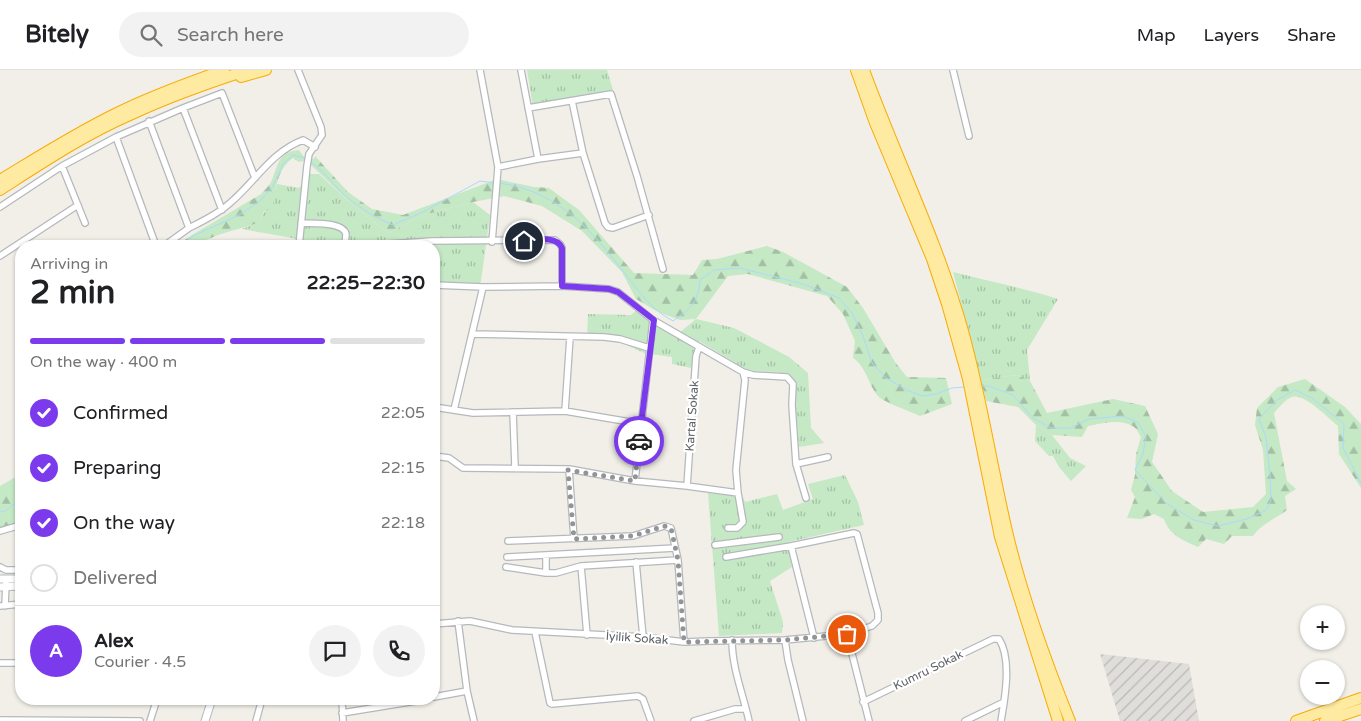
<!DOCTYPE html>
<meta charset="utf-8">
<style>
:root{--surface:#fff;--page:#f2f2f2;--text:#202124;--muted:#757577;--line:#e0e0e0;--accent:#7c3aed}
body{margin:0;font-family:"Varela Round",sans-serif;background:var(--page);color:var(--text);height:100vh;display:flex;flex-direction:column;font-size:19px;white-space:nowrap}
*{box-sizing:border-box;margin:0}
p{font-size:16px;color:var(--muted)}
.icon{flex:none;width:28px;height:28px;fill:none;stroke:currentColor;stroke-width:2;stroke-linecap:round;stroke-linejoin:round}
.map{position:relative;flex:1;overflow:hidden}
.sheet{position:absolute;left:15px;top:170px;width:425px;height:465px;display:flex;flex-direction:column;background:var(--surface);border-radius:20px;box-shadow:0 1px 4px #0004}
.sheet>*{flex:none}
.buttons{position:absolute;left:1300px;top:535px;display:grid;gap:10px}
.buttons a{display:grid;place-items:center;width:45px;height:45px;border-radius:50%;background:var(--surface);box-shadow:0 1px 4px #0004;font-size:25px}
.pin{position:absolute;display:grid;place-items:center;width:42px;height:42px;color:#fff;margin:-21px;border:2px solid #fff;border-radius:50%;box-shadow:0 1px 5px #0007}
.courier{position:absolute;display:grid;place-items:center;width:50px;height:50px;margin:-25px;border:4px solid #7c3aed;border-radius:50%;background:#fff;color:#222;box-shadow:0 1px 6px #0007}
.summary em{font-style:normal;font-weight:700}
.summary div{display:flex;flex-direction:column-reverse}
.summary{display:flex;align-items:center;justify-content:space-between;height:85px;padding:0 15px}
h1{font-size:32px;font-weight:700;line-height:38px}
.bar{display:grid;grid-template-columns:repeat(4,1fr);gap:8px 5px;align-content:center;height:60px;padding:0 15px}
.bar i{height:6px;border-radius:4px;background:var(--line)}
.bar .active{background:var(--accent)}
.bar p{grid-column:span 4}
.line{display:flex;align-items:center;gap:12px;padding:0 15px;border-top:1px solid var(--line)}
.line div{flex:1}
.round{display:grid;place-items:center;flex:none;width:52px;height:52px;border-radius:26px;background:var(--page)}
ol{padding:0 15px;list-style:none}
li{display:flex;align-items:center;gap:15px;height:55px}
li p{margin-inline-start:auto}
li .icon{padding:5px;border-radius:50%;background:var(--accent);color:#fff;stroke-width:4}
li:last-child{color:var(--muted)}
li i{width:28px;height:28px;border:2px solid var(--line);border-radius:50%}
header{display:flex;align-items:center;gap:30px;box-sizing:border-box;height:70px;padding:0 25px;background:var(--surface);border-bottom:1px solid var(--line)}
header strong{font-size:24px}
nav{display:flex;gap:28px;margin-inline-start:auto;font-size:18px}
.search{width:350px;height:45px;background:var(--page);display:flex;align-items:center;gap:12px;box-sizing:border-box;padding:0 18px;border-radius:28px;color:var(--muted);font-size:19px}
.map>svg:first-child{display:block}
.industrial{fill:url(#industrial-furrows)}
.grass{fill:url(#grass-tufts)}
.forest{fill:url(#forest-firs)}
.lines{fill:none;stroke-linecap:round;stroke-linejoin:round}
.stream{stroke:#aadaff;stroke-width:1}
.minor-casing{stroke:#b5b8bc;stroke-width:8}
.tertiary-casing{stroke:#b5b8bc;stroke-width:9}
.trunk-casing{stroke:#f9ab00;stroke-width:12}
.minor{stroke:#fff;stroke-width:5.5}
.tertiary{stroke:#fff;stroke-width:7}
.trunk{stroke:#feeaa1;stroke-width:10}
.done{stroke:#929495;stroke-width:5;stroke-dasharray:0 9}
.route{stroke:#7c3aed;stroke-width:6}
.labels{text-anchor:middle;stroke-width:4.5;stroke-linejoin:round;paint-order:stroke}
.street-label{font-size:12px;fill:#5f6368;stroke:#fff}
</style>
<header>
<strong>Bitely</strong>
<div class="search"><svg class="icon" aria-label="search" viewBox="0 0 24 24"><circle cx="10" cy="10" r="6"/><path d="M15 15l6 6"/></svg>Search here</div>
<nav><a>Map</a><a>Layers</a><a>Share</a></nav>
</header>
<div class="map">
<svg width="1361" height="651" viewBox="0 0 1361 651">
<defs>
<pattern id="industrial-furrows" width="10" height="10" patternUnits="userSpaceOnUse" patternTransform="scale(1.25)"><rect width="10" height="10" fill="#e0deda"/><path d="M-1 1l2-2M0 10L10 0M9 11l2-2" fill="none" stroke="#b9b8b5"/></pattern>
<pattern id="grass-tufts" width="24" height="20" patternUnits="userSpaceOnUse" patternTransform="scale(1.25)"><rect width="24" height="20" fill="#c5e8c5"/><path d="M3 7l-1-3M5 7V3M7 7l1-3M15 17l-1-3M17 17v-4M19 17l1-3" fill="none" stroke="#a3c0a4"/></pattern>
<pattern id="forest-firs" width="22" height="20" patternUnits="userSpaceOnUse" patternTransform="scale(1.25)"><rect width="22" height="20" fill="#c5e8c5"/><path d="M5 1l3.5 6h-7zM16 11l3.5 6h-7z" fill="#a3c0a4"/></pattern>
</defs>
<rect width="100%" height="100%" fill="#f1efe8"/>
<!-- industrial -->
<path class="industrial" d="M1100,584L1189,594L1199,651H1120Z"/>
<!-- grass -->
<path class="grass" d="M527,0H607L613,20L533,37Z
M310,104H319L353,135L388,163L424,145L473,132L490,145L481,211L478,219H434V176H305L306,171L298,169L242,159L260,152C265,138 274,128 277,114L299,118Z
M953,202C988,211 1023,218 1058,229L1027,280L1030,311L1017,305L981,310Z
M639,238L679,263L696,249L734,258L789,287L808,303L811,358L824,373L799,377L793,308L777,302L749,301L699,271L691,298L672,294V287L644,283L618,271L587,269L588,244L631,245Z
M1036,355L1052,365L1070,388L1086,396L1071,411L1059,397L1053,386H1049L1035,371Z
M845,405L858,432L864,455L788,472L792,497L770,511L783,552L782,563L719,566L708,423L743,427L745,432L777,424L783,440L813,429L808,414Z"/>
<!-- forest -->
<path class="forest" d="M299,80L304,87L314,89L315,86L348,122L372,139L403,145L497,109L534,117L549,118L579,140L634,203L693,205L702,190L717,189L767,176L783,182L847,217L863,238L895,292L907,307L946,308L952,334L920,346C912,342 881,331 878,326C868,314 866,296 853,288L855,271L843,244L827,226L748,204L728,206L696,249L680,250L658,242L636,229L622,202L582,161L542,136L504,126L473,132L424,145L388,163L353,135L312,96L303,91L299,92L293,88C277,99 275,120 273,138L264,141L260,152C246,158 232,160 218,165C201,172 196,176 176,176L192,165L261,124C266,119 271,114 273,107C279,92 279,82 299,80Z
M1017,305L1030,311L1047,343L1113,329L1145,336L1158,364L1152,392L1172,421L1203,442L1253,437L1266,424L1263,380L1255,355L1257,338L1278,317L1305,309L1345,337L1361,354V418L1339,384L1338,356C1328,348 1304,323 1292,327C1284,330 1279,338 1274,343L1287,411L1296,419L1285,426L1287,440C1275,449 1261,454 1253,466H1232L1224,474L1206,469L1198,477C1184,471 1169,465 1164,449L1154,444L1142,449L1127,448L1135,427L1131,420L1135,405L1136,384L1141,367C1139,364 1137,359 1134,357C1122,348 1102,353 1088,356L1082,367L1052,365L1036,355L1018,337L986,331L981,310Z
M21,404V452L0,459V416Z"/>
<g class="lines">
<!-- stream -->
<path class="stream" d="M310,92C322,99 329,109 338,119C353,134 373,147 393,155L423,142L480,111L495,113
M499,113C559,121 591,160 626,205C640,223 652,240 673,251C691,238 698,233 700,210L714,200L740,198L803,214L839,228L852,243L863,266L872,293L886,308L907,320L922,326L936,324L952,318L965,317
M179,176L191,167L239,145L260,131L273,116L283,94L293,85L305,88
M982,316H989L1013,325L1033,348L1051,358H1070L1089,349L1122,346L1138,352L1146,367L1143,384L1135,400L1166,433L1194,450L1218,456L1247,449L1266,440L1271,430L1270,405L1266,367L1259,349L1277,330L1295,320L1312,328L1344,354L1343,378L1361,413
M0,442L5,441L21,429"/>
<!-- minor casing -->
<g class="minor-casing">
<path id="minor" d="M298,0L321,57L322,65L309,84L307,96L299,176
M480,0L498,97L492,172
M521,0L538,89
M953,0L969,66
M572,31L583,83L605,153L608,157L613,158L649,145
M183,38L222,23L255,108
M528,38L611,24L637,106L663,199
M149,51L189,158C203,151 218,144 230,133C255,112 271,82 303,70L315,77
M62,96L85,153
M498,97L538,89L583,83
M0,137L62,96L116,67
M301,153C311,154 343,151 346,164C346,167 345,173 344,176
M156,176L116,67L183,38L222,140
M164,176L189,158
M387,176L388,174L432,171L555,170L560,174L562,178V216
M0,186L78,135
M434,215L483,217L562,216L609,219L618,222L653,250L743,302L745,310L736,400L738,423L687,416L635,411L569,399L463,398L449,388L434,386
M472,264L604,267L620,269L649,278
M743,302L753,305L787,307L793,314L792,335L796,394L806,428
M434,337L473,343L565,341L642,354
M454,340L483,217
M565,341L570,267
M513,342L515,397
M796,394L828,387
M569,399L574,469
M635,411L653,250
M687,416L696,286L699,277
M728,458H737L743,452L738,423
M0,461L21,455
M508,471L633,466L664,456L671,458L678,490L684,572
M715,475L779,467
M791,476L814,568
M546,485V503H556L581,496L678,490
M507,487L675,478
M636,492L643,567
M581,496L587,565
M0,497L6,500H21
M506,497L546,503
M0,536L21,534
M5,536L6,513
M458,551L467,621L474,651
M434,554L470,551L512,560L643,567L684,572L709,571L785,570L847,564L872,556L878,550V543L857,464L854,463L791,476L726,487
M535,562L550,633L552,634L638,626L643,629L651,651
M847,564L869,651
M732,570C732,598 743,624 749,651
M785,570L788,590L803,651
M0,593H21
M434,627L467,621
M342,629L343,651
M863,632L960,585L993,569H999C1012,589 1005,628 1001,651
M342,643L428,629
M0,650L140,651
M150,651L157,629
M256,651L262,629
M694,651L735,639H746
M965,651L1004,632"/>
</g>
<!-- tertiary casing -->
<g class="tertiary-casing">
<path id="tertiary" d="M0,509H21
M0,517L21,516
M205,651L212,629"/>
</g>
<!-- trunk casing -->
<g class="trunk-casing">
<path id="trunk" d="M856,0L875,53L932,189L947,234L968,309L1000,467L1058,651
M864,0C896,87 938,172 963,261C981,326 991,392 1006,457C1021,523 1045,589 1070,651
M241,7L266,0
M0,110C38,87 76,63 117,43C151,26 187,13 224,0
M0,120C42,93 84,65 130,45C168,27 208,13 248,0
M1296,651L1361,628
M1325,651L1361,639"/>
</g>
<!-- minor -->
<use href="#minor" class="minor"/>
<!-- tertiary -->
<use href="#tertiary" class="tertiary"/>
<!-- trunk -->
<use href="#trunk" class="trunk"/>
</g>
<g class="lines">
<!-- done -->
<path class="done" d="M639,371L635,411L568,400L574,469L633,466L664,456L671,458L678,490L684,572L785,570L847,564"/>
<!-- route -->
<path class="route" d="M524,171C535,170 557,165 562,178V216L609,219L618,222L654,250L639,371"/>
</g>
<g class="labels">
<!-- street labels -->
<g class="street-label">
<text transform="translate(692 346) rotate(-86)" y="4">Kartal Sokak</text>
<text transform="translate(637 568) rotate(4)" y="4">İyilik Sokak</text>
<text transform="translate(928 600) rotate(-26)" y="4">Kumru Sokak</text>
</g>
</g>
</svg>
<div class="buttons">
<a>+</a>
<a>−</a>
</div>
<div class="pin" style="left:847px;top:564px;background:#ea580c"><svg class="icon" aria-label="bag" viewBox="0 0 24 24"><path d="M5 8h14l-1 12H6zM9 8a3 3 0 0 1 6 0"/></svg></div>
<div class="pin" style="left:524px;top:171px;background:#1f2937"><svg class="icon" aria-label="home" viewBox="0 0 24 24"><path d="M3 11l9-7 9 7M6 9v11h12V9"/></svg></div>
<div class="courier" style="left:639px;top:371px"><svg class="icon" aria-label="car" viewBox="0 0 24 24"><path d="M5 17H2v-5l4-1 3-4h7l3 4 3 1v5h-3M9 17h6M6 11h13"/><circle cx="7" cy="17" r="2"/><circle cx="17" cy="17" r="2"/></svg></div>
<section class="sheet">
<div class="summary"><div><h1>2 min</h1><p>Arriving in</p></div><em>22:25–22:30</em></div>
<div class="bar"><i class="active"></i><i class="active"></i><i class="active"></i><i></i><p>On the way · 400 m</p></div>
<ol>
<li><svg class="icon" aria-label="check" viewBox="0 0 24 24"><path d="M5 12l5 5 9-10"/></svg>Confirmed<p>22:05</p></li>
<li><svg class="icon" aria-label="check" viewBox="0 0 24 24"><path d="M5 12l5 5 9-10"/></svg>Preparing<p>22:15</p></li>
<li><svg class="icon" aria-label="check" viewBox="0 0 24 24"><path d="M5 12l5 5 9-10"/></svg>On the way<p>22:18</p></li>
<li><i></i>Delivered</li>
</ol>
<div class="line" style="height:90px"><b class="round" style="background:var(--accent);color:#fff">A</b><div><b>Alex</b><p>Courier · 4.5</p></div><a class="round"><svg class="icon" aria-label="chat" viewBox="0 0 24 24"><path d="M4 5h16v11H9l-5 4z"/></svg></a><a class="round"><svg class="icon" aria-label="phone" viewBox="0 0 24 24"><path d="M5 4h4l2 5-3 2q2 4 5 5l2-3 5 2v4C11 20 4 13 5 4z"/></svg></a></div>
</section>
</div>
